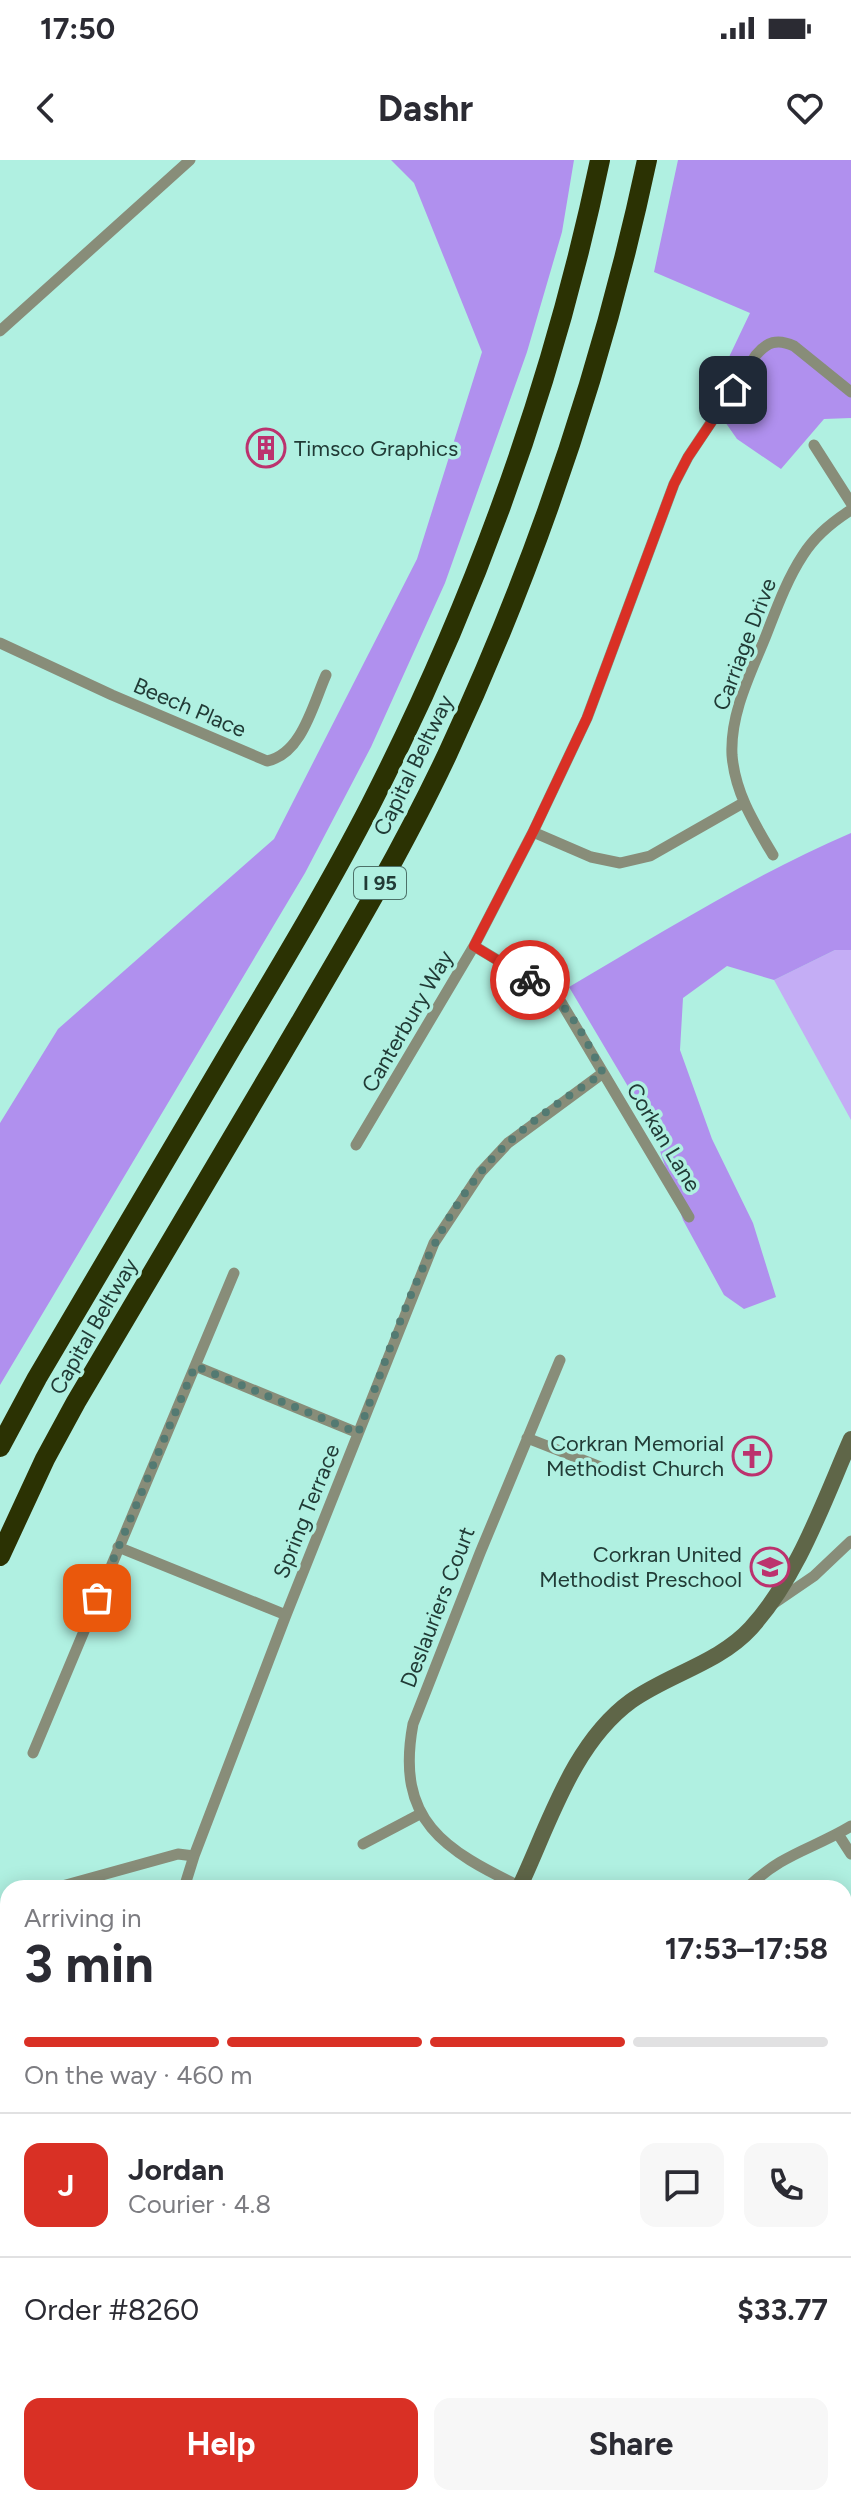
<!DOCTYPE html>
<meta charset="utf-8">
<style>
:root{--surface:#fff;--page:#f7f7f7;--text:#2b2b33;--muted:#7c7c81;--line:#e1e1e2;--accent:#d93025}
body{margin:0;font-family:Figtree,sans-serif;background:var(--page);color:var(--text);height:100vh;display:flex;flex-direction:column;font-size:30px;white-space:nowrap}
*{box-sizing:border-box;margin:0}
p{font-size:26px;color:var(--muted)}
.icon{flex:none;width:44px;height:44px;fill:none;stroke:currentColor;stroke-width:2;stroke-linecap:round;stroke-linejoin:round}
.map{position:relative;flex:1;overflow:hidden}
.drawer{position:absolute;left:0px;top:1720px;width:852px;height:626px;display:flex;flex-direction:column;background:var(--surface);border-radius:24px 24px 0 0;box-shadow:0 4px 20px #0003}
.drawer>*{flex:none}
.pin{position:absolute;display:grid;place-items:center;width:68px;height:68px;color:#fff;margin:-34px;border-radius:16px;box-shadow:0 4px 12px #0006}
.courier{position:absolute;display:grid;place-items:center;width:80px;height:80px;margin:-40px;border:6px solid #d93025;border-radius:50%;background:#fff;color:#222;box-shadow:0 2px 10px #0007}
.overview em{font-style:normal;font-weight:700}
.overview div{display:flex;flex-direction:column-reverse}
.overview{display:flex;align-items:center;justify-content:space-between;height:136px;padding:0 24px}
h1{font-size:52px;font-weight:700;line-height:60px}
.bar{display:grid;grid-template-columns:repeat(4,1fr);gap:12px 8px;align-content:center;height:96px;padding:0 24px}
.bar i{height:10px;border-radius:6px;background:var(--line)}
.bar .selected{background:var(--accent)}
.bar p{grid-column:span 4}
.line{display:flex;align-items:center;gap:20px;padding:0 24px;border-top:2px solid var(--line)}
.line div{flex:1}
.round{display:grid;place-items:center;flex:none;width:84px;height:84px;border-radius:16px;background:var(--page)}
.cta{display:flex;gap:16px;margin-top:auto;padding:16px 24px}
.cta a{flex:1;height:92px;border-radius:16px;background:var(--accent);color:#fff;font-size:32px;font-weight:700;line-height:92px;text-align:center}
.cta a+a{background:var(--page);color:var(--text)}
.status{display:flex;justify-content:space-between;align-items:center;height:56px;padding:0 40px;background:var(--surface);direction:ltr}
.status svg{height:22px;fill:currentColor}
header{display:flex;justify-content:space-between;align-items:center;height:104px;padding:0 24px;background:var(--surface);font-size:36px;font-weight:700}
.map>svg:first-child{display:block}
.green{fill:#c4adf5}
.forest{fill:#b090ee}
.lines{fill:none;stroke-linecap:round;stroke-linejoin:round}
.minor{stroke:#888d79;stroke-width:11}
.tertiary{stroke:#888d79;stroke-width:14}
.secondary{stroke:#5f6648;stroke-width:16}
.motorway{stroke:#2b3203;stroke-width:20}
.done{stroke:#537a72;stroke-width:8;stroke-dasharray:0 14.4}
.route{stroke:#d93025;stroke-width:10}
.labels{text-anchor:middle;stroke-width:7;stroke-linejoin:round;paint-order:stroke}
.shield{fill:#b0f0e1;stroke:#4c7169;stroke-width:2}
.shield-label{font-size:20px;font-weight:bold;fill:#213b36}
.poi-label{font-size:22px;fill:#213b36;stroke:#b0f0e1;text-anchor:end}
.street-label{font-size:22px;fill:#213b36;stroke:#b0f0e1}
</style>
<div class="status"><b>17:50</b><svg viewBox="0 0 49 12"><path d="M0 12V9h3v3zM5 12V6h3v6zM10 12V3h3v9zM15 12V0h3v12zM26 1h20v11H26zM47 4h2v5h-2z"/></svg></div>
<header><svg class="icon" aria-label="back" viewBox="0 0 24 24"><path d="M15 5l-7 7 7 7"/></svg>Dashr<svg class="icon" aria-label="heart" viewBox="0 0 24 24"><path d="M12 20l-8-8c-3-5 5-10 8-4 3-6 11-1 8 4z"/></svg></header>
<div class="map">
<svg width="851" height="2345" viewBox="0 0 851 2345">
<rect width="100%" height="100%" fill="#b0f0e1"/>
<!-- green -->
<path class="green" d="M835,790H851V960L774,820Z"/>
<!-- forest -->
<path class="forest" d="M391,0H574L562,72L527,192L445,423L371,587L305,713L0,1225V963L58,869L274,679L417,399L482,192L414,23Z
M678,0H851V258L824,259L781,309L737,279L709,239L750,153L654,112Z
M851,673V790H835L774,820L727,806L683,838L680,890L712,979L753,1063L776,1137L744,1149L724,1135L683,1060L652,967L569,827C661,773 753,715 851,673Z
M844,2132L851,2133V2345H558V2338H844Z
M8,2297V2338H133L139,2345H8L0,2330V2303Z
M190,2338H346L348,2342L341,2345H148Z"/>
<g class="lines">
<!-- minor -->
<path class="minor" d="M0,171L190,0
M814,285L851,343
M0,483L112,535L267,601C302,594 313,544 326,515
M533,672L591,697L620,703L650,696L743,643
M773,695C754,663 735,633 732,595C730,554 750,515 765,478C776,450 786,421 803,395C815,376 832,362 851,350
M474,786L544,828L561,842L689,1057
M356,985L474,786L533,672L587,558L674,324L688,297L756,195C767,182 777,178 794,186L851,232
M195,1206L358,1273
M527,1278L611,1311
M118,1387L286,1455
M773,1444L814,1416L851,1381
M33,1593L234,1113
M838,1674L851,1694
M363,1684L420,1654
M55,1728L178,1694L194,1696
M184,1728L194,1696L286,1455L434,1083L481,1012L508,983L603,913
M523,1728C444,1690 395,1661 413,1564L480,1393L560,1200
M747,1728C783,1693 811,1690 851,1666
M844,1819L851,1820
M844,1977L851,1978
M0,2173L8,2170"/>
<!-- tertiary -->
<path class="tertiary" d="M538,2345V2338"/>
<!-- secondary -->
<path class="secondary" d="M519,1728C549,1665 572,1584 631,1541C669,1514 719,1503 751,1468C798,1416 823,1343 851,1279
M0,1910L8,1906"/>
<!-- motorway -->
<path class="motorway" d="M0,1287L37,1218C103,1105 170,992 237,879C283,802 330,724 371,644C475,440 553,224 600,0
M0,1396L45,1299L76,1242C143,1127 211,1012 280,897C338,798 398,699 447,595C536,404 603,206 647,0"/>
</g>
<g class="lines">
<!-- done -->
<path class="done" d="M97,1438L195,1206L358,1273C393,1185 420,1088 480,1013C512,972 560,942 603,913C583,875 569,841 530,820"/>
<!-- route -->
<path class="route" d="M530,820L474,786L533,672L587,558L674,324L688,297L733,230"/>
</g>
<!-- icons -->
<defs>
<g id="building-ring" transform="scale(2)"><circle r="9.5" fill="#b0f0e1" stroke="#bc326e" stroke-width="1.5"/><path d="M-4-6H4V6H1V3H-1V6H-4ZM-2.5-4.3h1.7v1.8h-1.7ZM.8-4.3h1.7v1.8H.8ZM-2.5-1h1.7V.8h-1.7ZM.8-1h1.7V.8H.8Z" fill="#bc326e"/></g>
<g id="church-ring" transform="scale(2)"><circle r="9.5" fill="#b0f0e1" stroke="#bc326e" stroke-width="1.5"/><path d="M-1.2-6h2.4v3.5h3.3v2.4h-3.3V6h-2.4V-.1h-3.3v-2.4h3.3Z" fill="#bc326e"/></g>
<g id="school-ring" transform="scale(2)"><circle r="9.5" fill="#b0f0e1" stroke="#bc326e" stroke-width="1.5"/><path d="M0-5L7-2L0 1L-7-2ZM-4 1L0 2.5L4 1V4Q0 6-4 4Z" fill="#bc326e"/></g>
</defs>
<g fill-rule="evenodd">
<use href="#building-ring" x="266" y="288"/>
<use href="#church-ring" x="752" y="1296"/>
<use href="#school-ring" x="770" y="1407"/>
</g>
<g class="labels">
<!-- shield labels -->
<rect class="shield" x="354" y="707" width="52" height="32" rx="6"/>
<g class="shield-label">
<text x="380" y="730">I 95</text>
</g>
<!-- poi labels -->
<g class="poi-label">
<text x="294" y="296" text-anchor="start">Timsco Graphics</text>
<text x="724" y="1291">Corkran Memorial<tspan x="724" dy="25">Methodist Church</tspan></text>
<text x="742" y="1402">Corkran United<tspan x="742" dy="25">Methodist Preschool</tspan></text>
</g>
<!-- street labels -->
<g class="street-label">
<text transform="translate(744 484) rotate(-69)" y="8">Carriage Drive</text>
<text transform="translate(190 547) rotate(23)" y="8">Beech Place</text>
<text transform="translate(413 605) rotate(-64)" y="8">Capital Beltway</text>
<text transform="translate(407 861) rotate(-60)" y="8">Canterbury Way</text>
<text transform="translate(664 977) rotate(59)" y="8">Corkan Lane</text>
<text transform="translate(93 1166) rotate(-60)" y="8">Capital Beltway</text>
<text transform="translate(306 1351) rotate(-68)" y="8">Spring Terrace</text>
<text transform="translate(437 1447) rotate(-69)" y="8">Deslauriers Court</text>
</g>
</g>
</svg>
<div class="pin" style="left:97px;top:1438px;background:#ea580c"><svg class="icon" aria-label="bag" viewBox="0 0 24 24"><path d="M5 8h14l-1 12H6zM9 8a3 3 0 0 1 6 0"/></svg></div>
<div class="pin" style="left:733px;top:230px;background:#1f2937"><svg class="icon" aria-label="home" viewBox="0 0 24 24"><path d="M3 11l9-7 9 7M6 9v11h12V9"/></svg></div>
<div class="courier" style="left:530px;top:820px"><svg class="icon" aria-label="bike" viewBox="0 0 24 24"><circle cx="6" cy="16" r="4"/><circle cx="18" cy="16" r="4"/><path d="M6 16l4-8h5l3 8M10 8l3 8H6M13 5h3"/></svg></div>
<section class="drawer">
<div class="overview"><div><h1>3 min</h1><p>Arriving in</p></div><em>17:53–17:58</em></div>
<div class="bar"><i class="selected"></i><i class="selected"></i><i class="selected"></i><i></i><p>On the way · 460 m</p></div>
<div class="line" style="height:144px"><b class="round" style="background:var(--accent);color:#fff">J</b><div><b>Jordan</b><p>Courier · 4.8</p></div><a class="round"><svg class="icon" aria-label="chat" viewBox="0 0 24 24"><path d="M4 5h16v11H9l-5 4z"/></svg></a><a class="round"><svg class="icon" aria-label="phone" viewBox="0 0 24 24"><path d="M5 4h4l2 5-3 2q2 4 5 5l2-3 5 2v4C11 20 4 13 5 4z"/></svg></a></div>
<div class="line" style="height:104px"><div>Order #8260</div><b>$33.77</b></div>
<div class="cta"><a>Help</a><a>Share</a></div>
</section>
</div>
